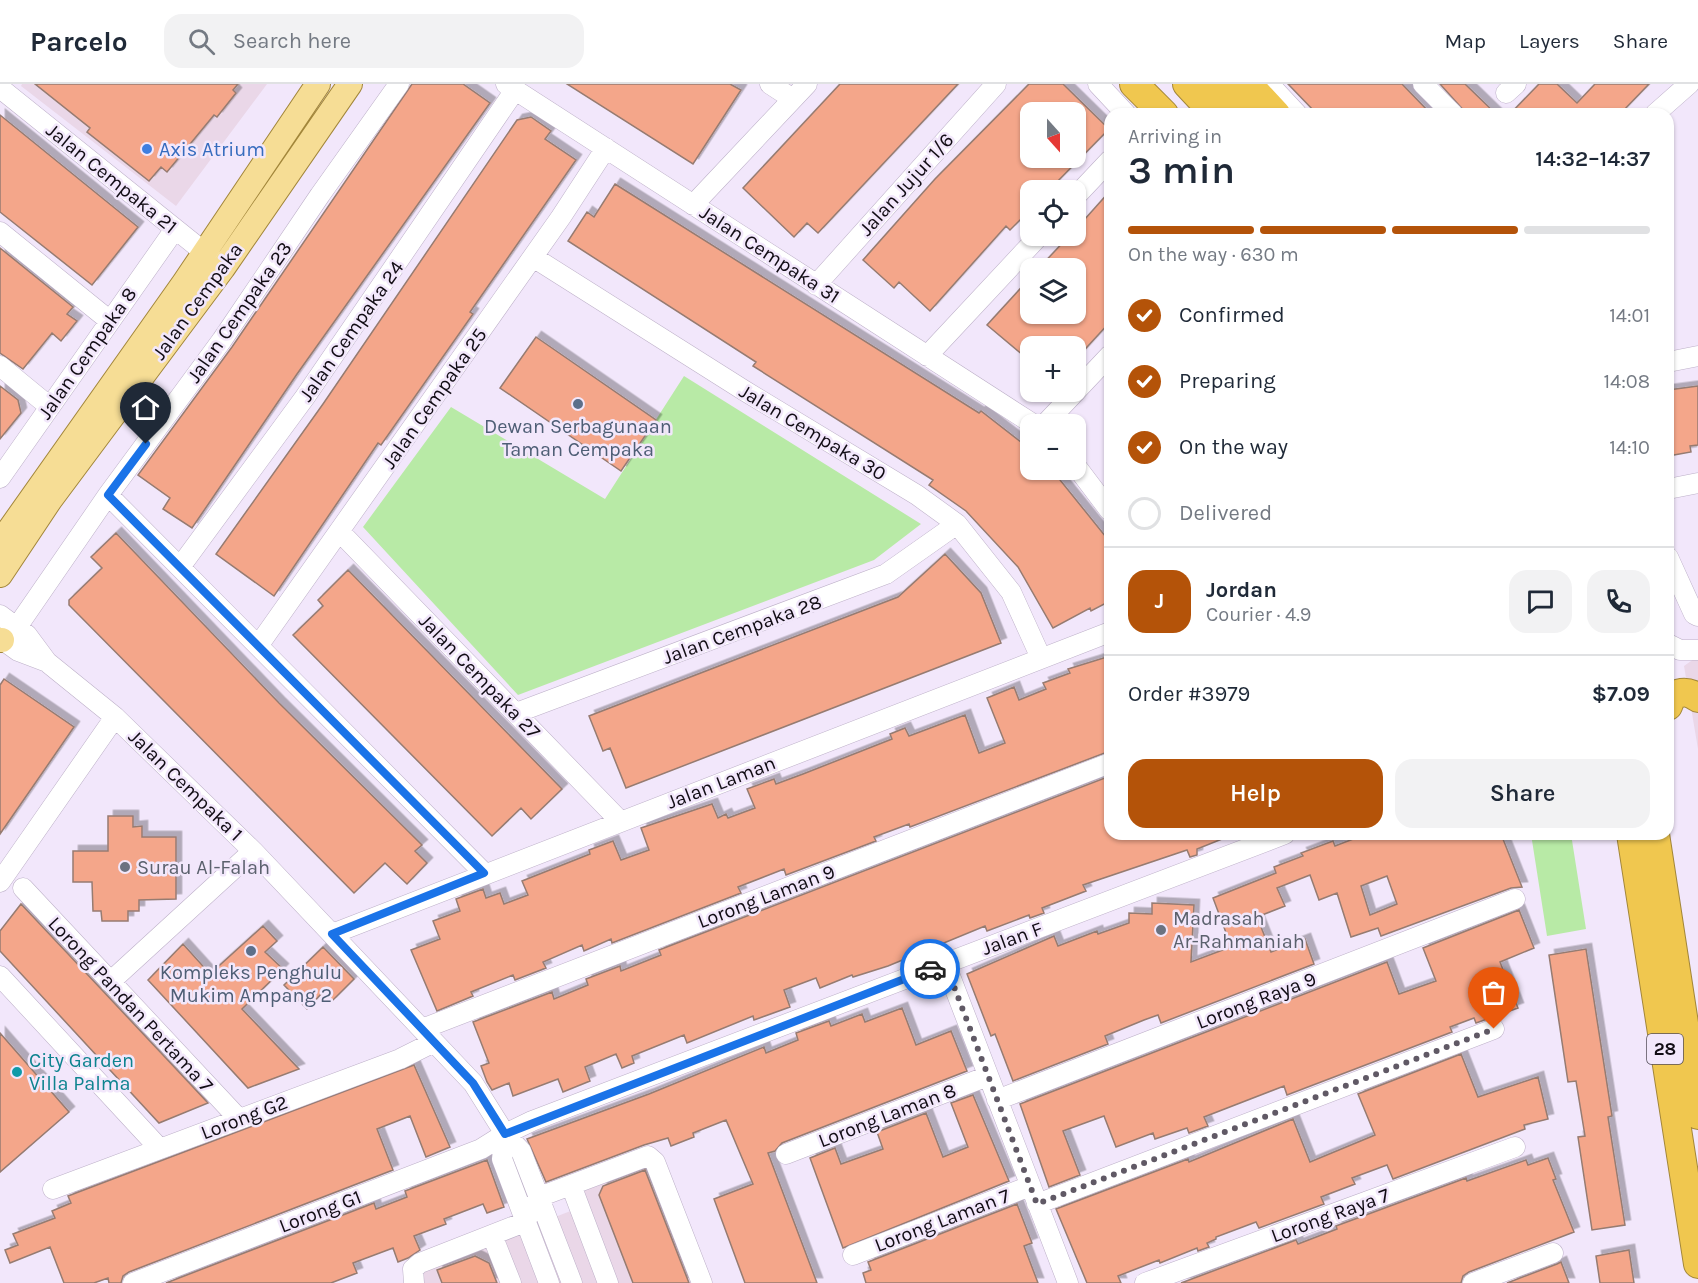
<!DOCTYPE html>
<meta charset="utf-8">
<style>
:root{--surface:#fff;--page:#f2f2f3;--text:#1f2937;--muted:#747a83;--line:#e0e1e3;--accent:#b45309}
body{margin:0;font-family:Karla,sans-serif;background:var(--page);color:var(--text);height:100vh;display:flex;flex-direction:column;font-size:22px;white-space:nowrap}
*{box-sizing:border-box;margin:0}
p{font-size:20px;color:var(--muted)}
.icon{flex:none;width:33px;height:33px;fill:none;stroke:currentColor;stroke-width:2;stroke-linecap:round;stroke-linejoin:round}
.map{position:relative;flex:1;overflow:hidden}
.details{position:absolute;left:1104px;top:24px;width:570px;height:732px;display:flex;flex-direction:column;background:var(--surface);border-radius:18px;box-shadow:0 2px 4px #0004}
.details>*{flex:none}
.needle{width:39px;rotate:159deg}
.fabs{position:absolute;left:1020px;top:18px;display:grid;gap:12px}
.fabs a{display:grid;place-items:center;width:66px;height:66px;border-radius:12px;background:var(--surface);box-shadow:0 2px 4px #0004;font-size:30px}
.pin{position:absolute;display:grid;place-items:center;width:51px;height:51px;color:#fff;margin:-62px -26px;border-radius:50% 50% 50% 0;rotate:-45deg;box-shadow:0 0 6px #0007}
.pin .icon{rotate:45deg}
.courier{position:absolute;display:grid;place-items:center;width:60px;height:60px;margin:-30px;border:4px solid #1a73e8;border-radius:50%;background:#fff;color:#222;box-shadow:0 2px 8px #0007}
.summary em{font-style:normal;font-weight:600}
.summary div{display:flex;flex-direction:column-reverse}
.summary{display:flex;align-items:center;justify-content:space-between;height:102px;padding:0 24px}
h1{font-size:39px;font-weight:600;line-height:45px}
.bar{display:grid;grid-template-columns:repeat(4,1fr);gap:9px 6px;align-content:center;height:72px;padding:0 24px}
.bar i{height:8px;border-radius:4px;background:var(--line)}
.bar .on{background:var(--accent)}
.bar p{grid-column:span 4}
.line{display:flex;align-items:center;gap:15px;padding:0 24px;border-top:2px solid var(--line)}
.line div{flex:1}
.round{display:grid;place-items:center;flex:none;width:63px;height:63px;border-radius:18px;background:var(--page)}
ol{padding:0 24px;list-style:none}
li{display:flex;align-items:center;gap:18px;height:66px}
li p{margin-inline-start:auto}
li .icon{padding:6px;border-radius:50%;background:var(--accent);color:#fff;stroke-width:4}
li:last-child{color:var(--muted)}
li i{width:33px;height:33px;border:3px solid var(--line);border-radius:50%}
.button{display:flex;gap:12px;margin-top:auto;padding:12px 24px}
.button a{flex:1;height:69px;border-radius:18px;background:var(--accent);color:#fff;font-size:24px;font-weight:600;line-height:69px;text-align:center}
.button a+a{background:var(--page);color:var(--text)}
header{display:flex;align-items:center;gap:36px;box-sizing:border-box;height:84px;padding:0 30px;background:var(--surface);border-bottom:2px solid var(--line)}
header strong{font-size:28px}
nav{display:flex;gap:33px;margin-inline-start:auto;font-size:21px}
.search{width:420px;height:54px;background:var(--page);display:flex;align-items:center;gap:15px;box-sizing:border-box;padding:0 21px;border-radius:18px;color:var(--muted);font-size:22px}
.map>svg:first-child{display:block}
.commercial{fill:#ead7e8}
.green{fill:#b8eaa6}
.building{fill:#f4a68a;stroke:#967b71;stroke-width:1.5;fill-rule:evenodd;filter:url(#shadow)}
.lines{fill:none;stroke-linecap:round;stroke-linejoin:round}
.minor-casing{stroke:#bdb0c8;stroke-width:21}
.major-casing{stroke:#a2863a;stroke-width:26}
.highway-casing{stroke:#a2863a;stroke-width:30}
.minor{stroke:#fff;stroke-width:20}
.major{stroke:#f6dd95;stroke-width:24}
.highway{stroke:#f0c74f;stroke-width:28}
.done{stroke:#605965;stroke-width:6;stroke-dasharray:0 10.8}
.route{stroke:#1a73e8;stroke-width:8}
.shop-dot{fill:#3f7fe0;stroke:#f2e7fb;stroke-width:2}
.service-dot{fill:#5c6f8a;stroke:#f2e7fb;stroke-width:2}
.worship-dot{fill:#6b7280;stroke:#f2e7fb;stroke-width:2}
.culture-dot{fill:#0f9aa8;stroke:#f2e7fb;stroke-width:2}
.labels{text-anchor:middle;stroke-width:5;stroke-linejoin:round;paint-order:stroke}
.shield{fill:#f2e7fb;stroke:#544e59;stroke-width:1.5}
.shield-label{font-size:18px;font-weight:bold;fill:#110c14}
.shop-label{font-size:20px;fill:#366cbe;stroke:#f2e7fb;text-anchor:start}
.street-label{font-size:20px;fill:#110c14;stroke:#f2e7fb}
.service-label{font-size:20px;fill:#4e5e75;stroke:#f2e7fb}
.worship-label{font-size:20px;fill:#5b616d;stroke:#f2e7fb;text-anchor:start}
.culture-label{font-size:20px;fill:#0d838f;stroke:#f2e7fb;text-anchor:start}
</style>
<header>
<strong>Parcelo</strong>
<div class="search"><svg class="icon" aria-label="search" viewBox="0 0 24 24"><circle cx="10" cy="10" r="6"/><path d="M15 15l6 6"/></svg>Search here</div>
<nav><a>Map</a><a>Layers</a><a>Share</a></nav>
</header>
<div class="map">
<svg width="1698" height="1199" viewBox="0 0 1698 1199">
<defs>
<filter id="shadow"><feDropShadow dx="5.5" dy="-5.5" stdDeviation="0" flood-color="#0004"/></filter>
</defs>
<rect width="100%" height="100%" fill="#f2e7fb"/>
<!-- commercial -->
<path class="commercial" d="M22,0H267L176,122L21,2Z
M1698,572V665L1684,582Z
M650,1081L696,1199H422L423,1184L586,1121L580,1104Z"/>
<!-- green -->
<path class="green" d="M684,292L921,440L874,476L518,611L363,443L451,323L605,415Z
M1531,750H1571L1586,845L1547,852Z"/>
<!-- building -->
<path class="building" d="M35,0H238L233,6L236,9L217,33L214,31L167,88L161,83L149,97L87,48L90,44Z
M412,0H463L490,19L297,290L192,444L163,425L170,414L138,391L232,263Z
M567,0H730L741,6L693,80Z
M840,0H958L818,149L807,139L794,153L743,104Z
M1029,0H1063L1109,45L1049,106H1030V126L1010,146L1006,142L930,227L899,198L894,204L863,176L935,95ZM1030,28H1076V74H1030Z
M1288,0H1402L1431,30H1317Z
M1440,0H1465L1496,30H1467Z
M1539,0H1557L1577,19L1595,0H1649L1620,30H1510Z
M0,31L138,143L92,201L0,128Z
M531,33L551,47L545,55L576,76L470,228L473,230L381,361L378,359L274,512L216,470L323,320L517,36Z
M615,100L979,329L981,327L1026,362L1030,366V386H1052L1110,458V517L1091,527L1090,524L1053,544L1018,483L966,427L929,401L933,396L753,282L756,278L568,157L587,128L594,133Z
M1110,107V238L1076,275V262H1030V277L987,241L1030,194V230H1076V184H1039L1069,152H1076V145Z
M0,164L73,223L67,230L77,237L61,257L52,249L23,285L0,269Z
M536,253L656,336L621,387L500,304Z
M0,302L18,316L21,329L0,355Z
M1698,302V361L1690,362L1691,368L1668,372V306Z
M116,449L279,619L422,761L415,767L427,779L407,800L385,779L354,809L69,521V516L102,484L91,473Z
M945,470L981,509L1001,559L626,704L610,664L603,667L589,632L898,513Z
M348,486L562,705L531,735L521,724L492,752L293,551L323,522L318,516Z
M1110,572V667L910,743L909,740L874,753L876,757L786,791L784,785L738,803L741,809L612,859L611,855L584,867L582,861L543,878L546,884L515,896L513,891L471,908L473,912L437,927L411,866L440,855L433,837L460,827L456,815L483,805L486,814L500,809L504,820L528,811L522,797L590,770L589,766L613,757L621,776L649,766L641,744L712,720L718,734L726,730L728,734L755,724L747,705L774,695L776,700L803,690L892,655L890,650L905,644L909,652L965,631L979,669L1005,659L987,614L1014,603L1019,616L1046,605L1043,599L1070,589L1068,585Z
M4,595L74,643L0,750V601Z
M1110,692V750L1232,751L1197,765V771L1190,773L1187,766L1083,801L1086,807L1042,824L1044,829L1030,834L1029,831L987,847L985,842L888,882L853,893L852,891L820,904L816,894L784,906L790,923L754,936L753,932L687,959L684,951L632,972L634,979L622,984L616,970L585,983L590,997L563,1008L558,995L513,1012L509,999L492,1006L487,998L481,982L489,979L473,938L552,908L554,915L588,901L586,895L620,882L621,887L661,871L659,866Z
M108,732H133V743L142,742V753H176V815L139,816V827H128V837H102L101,827H93L92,798H73V767H108Z
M1366,750H1501L1522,803L1511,804L1381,852L1378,844L1351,853L1337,809L1319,816L1310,791L1277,804L1285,822L1257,833L1271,868L1305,855L1314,880L1161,939L1158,931L1144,936L1105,952L1108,960L1013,997L995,950L991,952L967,890L1054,852L1058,862L1097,847L1098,850L1129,839V829L1152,830V819L1194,821L1191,878L1228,864L1225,855L1228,854L1213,814L1276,789L1274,783L1303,772L1301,769L1333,757L1335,762ZM1387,792L1397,820L1370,831L1361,802Z
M21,820L102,906L208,1019L159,1039L0,867V847Z
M1519,826L1534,864L1500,878L1518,924L1476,939L1474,934L1450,943L1452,948L1287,1011L1284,1002L1204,1033L1208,1042L1189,1049L1187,1044L1155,1055L1153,1049L1116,1063L1104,1032L1063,1047L1080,1091L1049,1103L1020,1020L1387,878L1399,910L1436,897L1423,864Z
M263,842L277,857L265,868L283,885L242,925L299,985L248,1004L148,896L183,860L210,890Z
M323,863L354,895L331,918L322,909L307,925L284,901Z
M1586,865L1612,1032L1608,1033L1625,1141L1592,1146L1578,1053L1585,1052L1576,997L1568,998L1549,871Z
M902,924L916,961L951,947L967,987L782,1059L775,1067L768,1069L817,1199H745L714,1115L753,1100L726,1036L693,1049L694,1053L671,1062L668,1054L644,1061L546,1098L527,1055L649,1010L764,963L766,969L798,956L796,949L829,937L831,942L862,930L865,938Z
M0,949L69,1028L0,1088Z
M1461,970L1478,1013L1538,993L1548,1035L1524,1041L1525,1045L1393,1095L1387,1081L1352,1094L1355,1100L1321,1113L1324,1120L1259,1144L1256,1138L1216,1153V1155L1207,1159L1209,1163L1198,1167L1197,1164L1160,1179L1159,1176L1118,1192L1121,1199H1087L1056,1125L1188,1075L1189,1078L1293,1035L1310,1078L1375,1051L1358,1010Z
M414,981L450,1063L426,1073L410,1032L377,1045L393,1086L129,1188L123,1192L121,1199H109L108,1194L94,1199H64L50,1163L10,1179L5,1166L18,1161L13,1150L55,1134L52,1127L71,1119L68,1112Z
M973,1011L1009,1097L843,1164L810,1074L835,1064L841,1080L883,1065L877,1048L926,1029L943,1073L968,1063L951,1019Z
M1548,1074L1556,1095L1553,1096L1574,1148L1469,1188L1463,1192L1461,1199H1181L1296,1156L1298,1160L1337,1145L1336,1142L1466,1094L1467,1097L1526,1076L1528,1081Z
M487,1076L504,1123L487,1129L483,1120L444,1135L446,1140L414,1152L420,1166L408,1174L398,1178L393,1164L353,1179L357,1189L331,1199H166L374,1119L376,1125L407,1113L405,1107Z
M645,1086L689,1199H633L599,1111L603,1102Z
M1017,1120L1032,1159L1024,1162L1038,1199H866L863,1189L871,1186L868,1178Z
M1629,1166L1634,1199H1600L1596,1172Z
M475,1172L489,1179L497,1199H442L437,1186Z
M1561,1178L1569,1199H1507L1557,1180Z"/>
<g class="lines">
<!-- minor casing -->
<g class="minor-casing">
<path id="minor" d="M506,0L1033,340
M770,0L793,15
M1098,0L1126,30
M1269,0L1297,30
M1423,0L1453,30
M0,4L214,176
M1506,9L1516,0
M1655,30L1689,0
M1076,112L1110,76
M693,121L807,0
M0,148L110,237
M533,173L745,307L917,411L957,440L1011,508L1041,574
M816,201L996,0
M927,272L1039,152
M1668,278L1698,272
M0,282L50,323
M1045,340L1110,271
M1076,382L1110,427
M0,394L175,145
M1668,405L1698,399
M108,411L484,789
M340,448L620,737
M1668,473L1694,530L1698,532
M180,483L305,313L515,6
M0,531L27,551L47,578L115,633L253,767L473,999L505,1050L521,1067L572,1199
M17,543L108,411L222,256L320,111L399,0
M0,554L18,567L47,578
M1668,560L1680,566H1698
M258,562L561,133L606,64
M516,629L886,490L957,440
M0,798L115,633
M23,804L239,1035
M332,850L1110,548
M945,879L1068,1199
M0,892L160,1065
M110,898L253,767
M422,945L1110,679
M997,1016L1515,815
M505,1050L502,1075L549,1199
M786,1070L988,992
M571,1101L608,1199
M53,1105L400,975L434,958
M539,1113L648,1072L655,1078L702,1199
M1037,1120L1494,945
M492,1151L511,1199
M853,1171L1030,1102
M133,1199L481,1065L505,1050L532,1037L1285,750
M414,1199L413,1185L420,1179L525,1138L539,1113
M1145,1199L1515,1063
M1473,1199L1553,1169"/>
</g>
<!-- major casing -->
<g class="major-casing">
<path id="major" d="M0,459L184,199L318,0
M0,491L50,416L223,184L350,0
M0,556H2"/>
</g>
<!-- highway casing -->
<g class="highway-casing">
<path id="highway" d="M1134,0L1164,30
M1187,0L1215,30
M1218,0L1245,30
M1248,0L1276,30
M1668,622L1672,612C1682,607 1689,607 1698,614
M1631,750L1698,1180
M1655,750L1698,1031"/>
</g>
<!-- minor -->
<use href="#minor" class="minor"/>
<!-- major -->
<use href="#major" class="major"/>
<!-- highway -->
<use href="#highway" class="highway"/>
</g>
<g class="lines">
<!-- done -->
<path class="done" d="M930,885L945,879L1037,1120L1494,945"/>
<!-- route -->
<path class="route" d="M146,360L108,411L484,789L332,850L473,999L505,1050L930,885"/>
</g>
<!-- markers -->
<circle class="shop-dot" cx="147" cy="65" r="6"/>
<g class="service-dot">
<circle cx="578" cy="320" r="6"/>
<circle cx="251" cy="867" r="6"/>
</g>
<g class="worship-dot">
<circle cx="125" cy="783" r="6"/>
<circle cx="1161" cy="846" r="6"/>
</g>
<circle class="culture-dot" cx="17" cy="988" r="6"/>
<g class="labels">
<!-- shield labels -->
<rect class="shield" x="1647" y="950" width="36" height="30" rx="4.5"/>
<g class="shield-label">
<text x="1665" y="971">28</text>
</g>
<!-- shop labels -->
<g class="shop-label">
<text x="159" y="72">Axis Atrium</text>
</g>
<!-- street labels -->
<g class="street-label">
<text transform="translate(112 94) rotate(39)" y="7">Jalan Cempaka 21</text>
<text transform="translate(906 100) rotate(-48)" y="7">Jalan Jujur 1/6</text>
<text transform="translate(770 170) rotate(33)" y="7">Jalan Cempaka 31</text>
<text transform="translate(197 217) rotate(-54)" y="7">Jalan Cempaka</text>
<text transform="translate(239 228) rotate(-55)" y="7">Jalan Cempaka 23</text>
<text transform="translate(351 247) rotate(-55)" y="7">Jalan Cempaka 24</text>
<text transform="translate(87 269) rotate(-55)" y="7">Jalan Cempaka 8</text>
<text transform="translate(434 314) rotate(-55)" y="7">Jalan Cempaka 25</text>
<text transform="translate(813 348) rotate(31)" y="7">Jalan Cempaka 30</text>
<text transform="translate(742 545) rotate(-20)" y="7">Jalan Cempaka 28</text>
<text transform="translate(480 592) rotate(46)" y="7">Jalan Cempaka 27</text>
<text transform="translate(721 698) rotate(-21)" y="7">Jalan Laman</text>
<text transform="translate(186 701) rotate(44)" y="7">Jalan Cempaka 1</text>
<text transform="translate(766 812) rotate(-21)" y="7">Lorong Laman 9</text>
<text transform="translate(1012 854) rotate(-20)" y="7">Jalan F</text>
<text transform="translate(1256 916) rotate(-21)" y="7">Lorong Raya 9</text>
<text transform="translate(131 920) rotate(47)" y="7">Lorong Pandan Pertama 7</text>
<text transform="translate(887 1031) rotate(-21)" y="7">Lorong Laman 8</text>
<text transform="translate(244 1033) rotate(-21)" y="7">Lorong G2</text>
<text transform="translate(320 1127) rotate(-21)" y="7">Lorong G1</text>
<text transform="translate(1330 1131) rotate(-20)" y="7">Lorong Raya 7</text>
<text transform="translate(942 1136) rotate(-21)" y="7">Lorong Laman 7</text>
</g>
<!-- service labels -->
<g class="service-label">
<text x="578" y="349">Dewan Serbagunaan<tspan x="578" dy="23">Taman Cempaka</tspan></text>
<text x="251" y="895">Kompleks Penghulu<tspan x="251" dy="23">Mukim Ampang 2</tspan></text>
</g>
<!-- worship labels -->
<g class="worship-label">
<text x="137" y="790">Surau Al-Falah</text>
<text x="1173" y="841">Madrasah<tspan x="1173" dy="23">Ar-Rahmaniah</tspan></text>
</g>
<!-- culture labels -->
<g class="culture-label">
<text x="29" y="983">City Garden<tspan x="29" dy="23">Villa Palma</tspan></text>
</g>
</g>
</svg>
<div class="fabs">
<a><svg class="needle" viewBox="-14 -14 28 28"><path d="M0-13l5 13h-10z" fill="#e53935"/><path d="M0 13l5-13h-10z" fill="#747a83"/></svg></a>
<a><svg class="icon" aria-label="locate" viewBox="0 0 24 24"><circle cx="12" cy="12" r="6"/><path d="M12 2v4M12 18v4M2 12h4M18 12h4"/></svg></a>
<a><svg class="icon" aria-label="layers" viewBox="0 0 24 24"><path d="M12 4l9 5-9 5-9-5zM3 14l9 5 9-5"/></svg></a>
<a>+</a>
<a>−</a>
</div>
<div class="pin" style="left:1494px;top:945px;background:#ea580c"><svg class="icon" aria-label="bag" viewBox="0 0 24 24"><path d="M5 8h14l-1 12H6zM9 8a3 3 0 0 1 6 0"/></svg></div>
<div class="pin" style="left:146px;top:360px;background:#1f2937"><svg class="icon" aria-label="home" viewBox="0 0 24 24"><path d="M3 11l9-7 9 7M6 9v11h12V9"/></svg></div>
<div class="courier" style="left:930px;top:885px"><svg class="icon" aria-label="car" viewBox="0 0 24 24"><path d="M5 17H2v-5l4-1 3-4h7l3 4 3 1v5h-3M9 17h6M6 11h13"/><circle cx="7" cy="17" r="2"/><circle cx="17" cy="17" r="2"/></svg></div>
<section class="details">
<div class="summary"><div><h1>3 min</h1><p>Arriving in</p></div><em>14:32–14:37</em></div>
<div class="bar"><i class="on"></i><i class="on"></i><i class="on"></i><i></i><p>On the way · 630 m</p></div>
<ol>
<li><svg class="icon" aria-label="check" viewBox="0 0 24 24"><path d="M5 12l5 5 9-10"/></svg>Confirmed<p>14:01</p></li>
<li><svg class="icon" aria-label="check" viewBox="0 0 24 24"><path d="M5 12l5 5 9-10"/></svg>Preparing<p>14:08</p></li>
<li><svg class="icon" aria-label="check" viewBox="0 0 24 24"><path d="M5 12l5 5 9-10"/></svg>On the way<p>14:10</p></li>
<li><i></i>Delivered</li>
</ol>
<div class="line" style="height:108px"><b class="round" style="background:var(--accent);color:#fff">J</b><div><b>Jordan</b><p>Courier · 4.9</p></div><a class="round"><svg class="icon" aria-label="chat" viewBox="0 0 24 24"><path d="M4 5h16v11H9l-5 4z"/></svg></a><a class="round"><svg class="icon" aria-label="phone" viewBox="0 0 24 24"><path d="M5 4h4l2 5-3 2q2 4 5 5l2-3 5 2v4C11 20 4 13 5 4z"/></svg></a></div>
<div class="line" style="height:78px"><div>Order #3979</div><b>$7.09</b></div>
<div class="button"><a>Help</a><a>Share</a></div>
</section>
</div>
